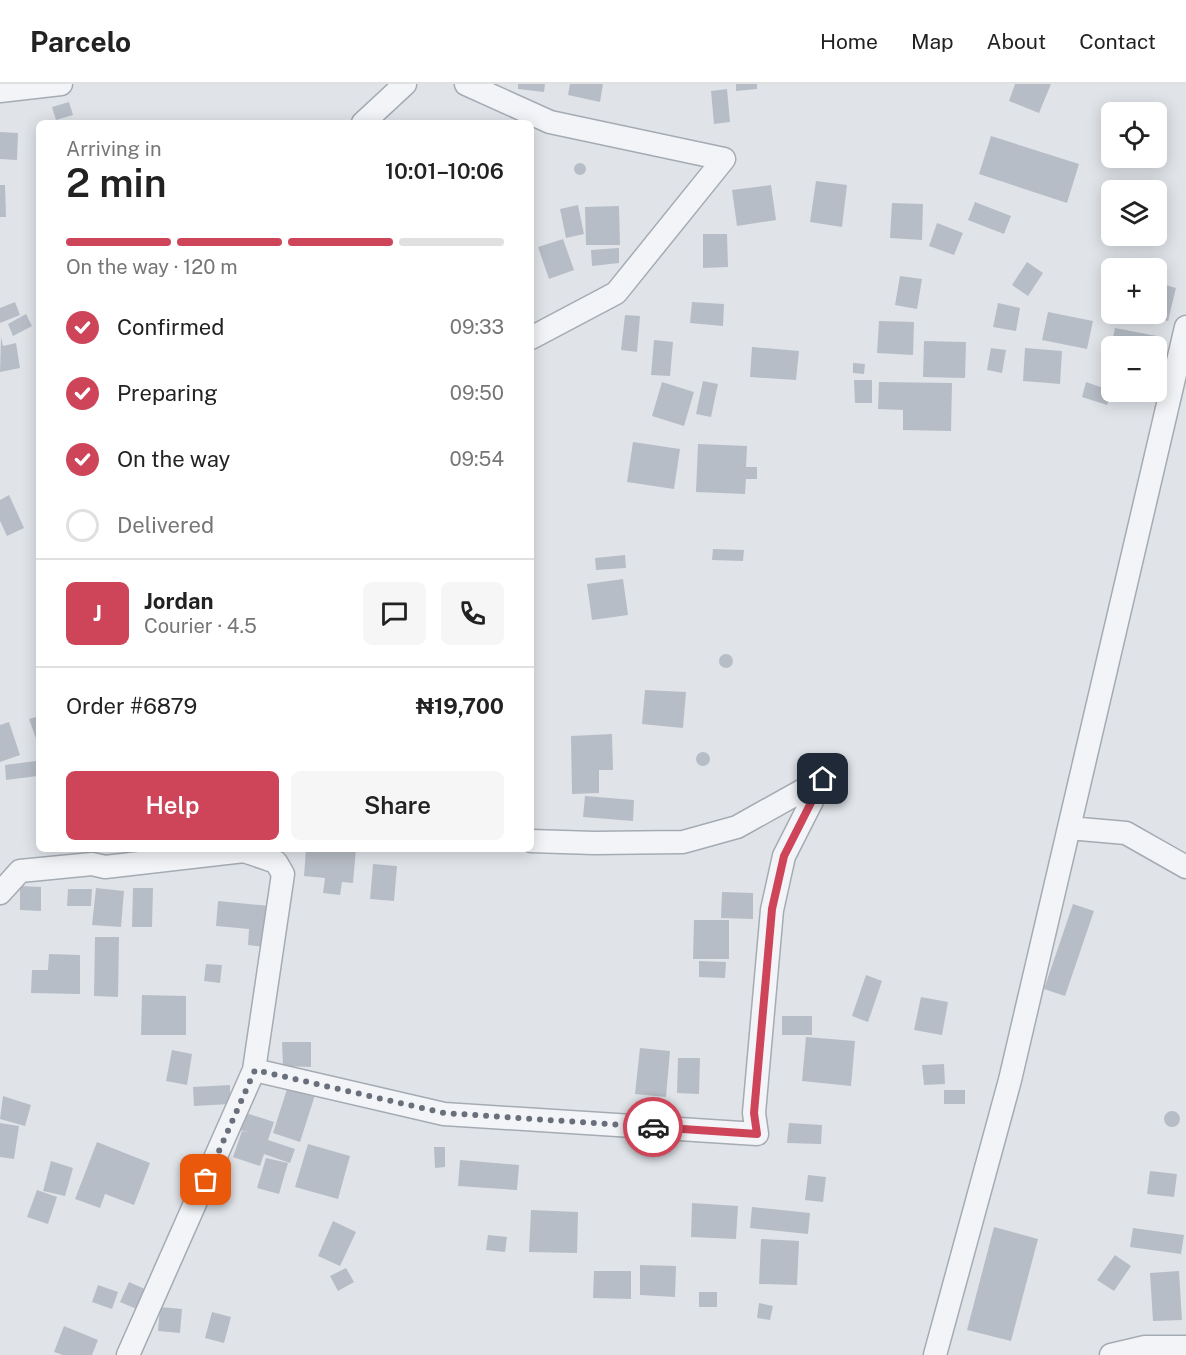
<!DOCTYPE html>
<meta charset="utf-8">
<style>
:root{--surface:#fff;--page:#f6f6f6;--text:#222;--muted:#767676;--line:#e0e0e0;--accent:#ce455a}
body{margin:0;font-family:"Public Sans",sans-serif;background:var(--page);color:var(--text);height:100vh;display:flex;flex-direction:column;font-size:22px;white-space:nowrap}
*{box-sizing:border-box;margin:0}
p{font-size:20px;color:var(--muted)}
.icon{flex:none;width:33px;height:33px;fill:none;stroke:currentColor;stroke-width:2;stroke-linecap:round;stroke-linejoin:round}
.map{position:relative;flex:1;overflow:hidden}
.sheet{position:absolute;left:36px;top:36px;width:498px;height:732px;display:flex;flex-direction:column;background:var(--surface);border-radius:9px;box-shadow:0 3px 15px #0003}
.sheet>*{flex:none}
.buttons{position:absolute;left:1101px;top:18px;display:grid;gap:12px}
.buttons a{display:grid;place-items:center;width:66px;height:66px;border-radius:9px;background:var(--surface);box-shadow:0 3px 15px #0003;font-size:30px}
.pin{position:absolute;display:grid;place-items:center;width:51px;height:51px;color:#fff;margin:-26px;border-radius:12px;box-shadow:0 3px 9px #0006}
.courier{position:absolute;display:grid;place-items:center;width:60px;height:60px;margin:-30px;border:4px solid #ce455a;border-radius:50%;background:#fff;color:#222;box-shadow:0 2px 8px #0007}
.summary em{font-style:normal;font-weight:600}
.summary div{display:flex;flex-direction:column-reverse}
.summary{display:flex;align-items:center;justify-content:space-between;height:102px;padding:0 30px}
h1{font-size:39px;font-weight:600;line-height:45px}
.bar{display:grid;grid-template-columns:repeat(4,1fr);gap:9px 6px;align-content:center;height:72px;padding:0 30px}
.bar i{height:8px;border-radius:4px;background:var(--line)}
.bar .active{background:var(--accent)}
.bar p{grid-column:span 4}
.line{display:flex;align-items:center;gap:15px;padding:0 30px;border-top:2px solid var(--line)}
.line div{flex:1}
.round{display:grid;place-items:center;flex:none;width:63px;height:63px;border-radius:9px;background:var(--page)}
ol{padding:0 30px;list-style:none}
li{display:flex;align-items:center;gap:18px;height:66px}
li p{margin-inline-start:auto}
li .icon{padding:6px;border-radius:50%;background:var(--accent);color:#fff;stroke-width:4}
li:last-child{color:var(--muted)}
li i{width:33px;height:33px;border:3px solid var(--line);border-radius:50%}
.button{display:flex;gap:12px;margin-top:auto;padding:12px 30px}
.button a{flex:1;height:69px;border-radius:9px;background:var(--accent);color:#fff;font-size:24px;font-weight:600;line-height:69px;text-align:center}
.button a+a{background:var(--page);color:var(--text)}
header{display:flex;align-items:center;gap:36px;box-sizing:border-box;height:84px;padding:0 30px;background:var(--surface);border-bottom:2px solid var(--line)}
header strong{font-size:28px}
nav{display:flex;gap:33px;margin-inline-start:auto;font-size:21px}
.map>svg:first-child{display:block}
.building{fill:#b7bdc6}
.lines{fill:none;stroke-linecap:round;stroke-linejoin:round}
.street-casing{stroke:#a5abb3;stroke-width:25}
.street{stroke:#f3f4f7;stroke-width:22}
.done{stroke:#69707b;stroke-width:6;stroke-dasharray:0 10.8}
.route{stroke:#ce455a;stroke-width:8}
</style>
<header>
<strong>Parcelo</strong>
<nav><a>Home</a><a>Map</a><a>About</a><a>Contact</a></nav>
</header>
<div class="map">
<svg width="1186" height="1271" viewBox="0 0 1186 1271">
<rect width="100%" height="100%" fill="#e0e4e9"/>
<!-- building -->
<path class="building" d="M518,0H545L544,8L518,5Z
M570,0H603L600,18L568,11Z
M736,0H757V5L736,7Z
M1015,0H1051L1039,29L1009,17Z
M727,5L730,38L714,40L711,7Z
M69,18L73,31L56,36L52,23Z
M0,48L18,49L17,76L0,75Z
M991,52L1079,80L1067,119L979,90Z
M574 85a6 6 0 1 1 12 0a6 6 0 1 1-12 0Z
M816,97L847,101L842,143L810,138Z
M0,101H5L6,133H0Z
M771,101L776,136L737,142L732,106Z
M975,118L1011,132L1004,150L968,136Z
M892,119L923,120L922,156L890,154Z
M578,121L584,150L566,154L560,125Z
M619,122L620,161H586L585,123Z
M937,139L963,149L954,171L929,162Z
M703,150H727L728,183L703,184Z
M563,155L574,186L549,195L538,163Z
M619,164V179L592,182L591,166Z
M1123,174L1166,183L1162,200L1176,204L1168,237L1147,232L1148,230H1156V184H1121Z
M1027,178L1043,189L1028,212L1012,201Z
M900,192L922,195L917,225L895,221Z
M15,218L20,231L0,239V224Z
M692,218L724,220L723,242L690,239Z
M998,219L1020,224L1016,247L993,243Z
M1048,228L1093,237L1087,265L1042,256Z
M26,230L32,242L13,252L8,240Z
M625,231L640,232L637,268L621,266Z
M879,237L914,238L913,271L877,269Z
M1115,244L1162,253L1158,275L1156,262H1111Z
M1,253L3,262L16,259L20,284L0,288Z
M654,256L673,258L670,292L651,291Z
M924,257L966,258L965,294L923,293Z
M752,263L799,267L796,296L750,293Z
M991,264L1006,266L1002,289L987,286Z
M1025,264L1062,267L1060,300L1023,297Z
M853,279L865,280L864,290L853,289Z
M854,296H872V319H855Z
M703,297L718,300L711,333L696,330Z
M662,298L694,308L684,342L652,332Z
M879,298L952,299L951,347L903,346V326L878,325Z
M1086,298L1112,307L1107,321L1082,313Z
M633,358L680,365L674,405L627,398Z
M698,360L747,362L746,383H757V395H746L745,410L696,408Z
M9,411L24,444L7,452L0,437V416Z
M713,465L744,466L743,477L712,476Z
M625,471L626,484L596,486L595,474Z
M623,495L628,531L592,536L587,500Z
M719 577a7 7 0 1 1 14 0a7 7 0 1 1-14 0Z
M645,606L686,608L683,644L642,640Z
M39,632V663L29,635Z
M9,638L20,671L0,678V641Z
M612,650L613,686H599V709L572,710L571,652Z
M696 675a7 7 0 1 1 14 0a7 7 0 1 1-14 0Z
M36,677L37,692L6,696L5,681Z
M585,712L634,716L633,737L583,733Z
M306,765H356L353,799L342,798L340,811L323,809L325,794L304,792Z
M373,780L397,782L394,817L370,815Z
M20,802L41,803V827L20,826Z
M96,804L124,807L121,843L92,841Z
M133,804H153L152,843H132Z
M68,805H92L91,822H67Z
M722,808L753,809V835L721,834Z
M218,817L270,822L266,863L248,861L249,845L216,842Z
M1073,820L1094,827L1065,912L1044,905Z
M694,836H729V875H693Z
M95,853H119L118,913L94,912Z
M49,870L80,871V910L31,909L32,886H48Z
M699,877L726,878L725,894L699,893Z
M206,880L222,881L220,899L204,897Z
M866,891L882,897L868,938L852,932Z
M142,911L186,912V951H141Z
M921,913L948,918L942,951L914,946Z
M782,932H812V951H782Z
M806,953L855,957L851,1002L802,997Z
M282,958H311V983L283,982Z
M640,964L670,967L666,1013L635,1010Z
M172,966L192,970L187,1001L166,997Z
M678,974H700L699,1010L677,1009Z
M944,980L945,1000L924,1001L922,981Z
M230,1001V1020L194,1022L193,1003Z
M288,1002L315,1011L300,1058L273,1049Z
M944,1006H965V1020H944Z
M3,1012L31,1021L25,1042L0,1035Z
M1164 1035a8 8 0 1 1 16 0a8 8 0 1 1-16 0Z
M246,1029L274,1038L268,1056L295,1065L290,1079L264,1070L260,1082L233,1073L242,1047L248,1048L240,1046Z
M0,1039L19,1042L14,1075L0,1073Z
M789,1039L822,1041L821,1060L787,1059Z
M97,1058L150,1079L134,1121L105,1110L100,1124L75,1115Z
M308,1060L350,1072L338,1115L295,1103Z
M434,1063H445V1083L435,1084Z
M266,1074L288,1079L279,1110L257,1104Z
M460,1076L519,1081L517,1106L458,1102Z
M51,1077L73,1084L65,1112L43,1107Z
M1150,1087L1177,1090L1174,1113L1147,1110Z
M808,1091L826,1093L823,1118L805,1116Z
M37,1106L57,1113L48,1140L27,1133Z
M692,1119L738,1122L736,1155L691,1153Z
M752,1123L810,1129L808,1150L750,1144Z
M531,1126L578,1128L577,1169L529,1168Z
M333,1137L356,1148L340,1182L318,1172Z
M994,1143L1038,1155L1011,1257L967,1246Z
M1133,1144L1184,1151L1181,1170L1130,1163Z
M488,1151L507,1153L505,1168L486,1166Z
M761,1155L799,1157L797,1201L759,1200Z
M1115,1171L1131,1182L1114,1207L1097,1196Z
M640,1181L676,1182L675,1213L640,1211Z
M346,1184L354,1198L338,1207L330,1192Z
M594,1187H631V1215L593,1214Z
M1179,1187L1182,1236L1153,1237L1150,1189Z
M129,1198L147,1206L139,1226L120,1218Z
M98,1201L118,1208L112,1225L92,1218Z
M699,1208H717V1223H699Z
M759,1219L773,1222L770,1236L757,1234Z
M160,1223L182,1225L180,1249L158,1247Z
M212,1228L231,1233L224,1259L205,1254Z
M64,1242L98,1256L92,1271H63L54,1268Z"/>
<g class="lines">
<!-- street casing -->
<g class="street-casing">
<path id="street" d="M466,0L550,38L724,75L616,209L531,254
M0,7L61,0
M363,39L405,0
M1069,744L1126,749L1186,783
M0,809L20,787L92,780L105,783L244,767L276,778L283,790L254,986L444,1030L757,1050L754,1029L772,826L784,772L823,695L737,743L683,758L594,759L531,757
M128,1271L254,986
M935,1271L1010,996L1186,243
M1111,1271L1145,1263H1186"/>
</g>
<!-- street -->
<use href="#street" class="street"/>
</g>
<g class="lines">
<!-- done -->
<path class="done" d="M206,1096L255,986L444,1029L653,1043"/>
<!-- route -->
<path class="route" d="M653,1043L757,1050L754,1029L772,825L784,772L823,695"/>
</g>
</svg>
<div class="buttons">
<a><svg class="icon" aria-label="locate" viewBox="0 0 24 24"><circle cx="12" cy="12" r="6"/><path d="M12 2v4M12 18v4M2 12h4M18 12h4"/></svg></a>
<a><svg class="icon" aria-label="layers" viewBox="0 0 24 24"><path d="M12 4l9 5-9 5-9-5zM3 14l9 5 9-5"/></svg></a>
<a>+</a>
<a>−</a>
</div>
<div class="pin" style="left:206px;top:1096px;background:#ea580c"><svg class="icon" aria-label="bag" viewBox="0 0 24 24"><path d="M5 8h14l-1 12H6zM9 8a3 3 0 0 1 6 0"/></svg></div>
<div class="pin" style="left:823px;top:695px;background:#1f2937"><svg class="icon" aria-label="home" viewBox="0 0 24 24"><path d="M3 11l9-7 9 7M6 9v11h12V9"/></svg></div>
<div class="courier" style="left:653px;top:1043px"><svg class="icon" aria-label="car" viewBox="0 0 24 24"><path d="M5 17H2v-5l4-1 3-4h7l3 4 3 1v5h-3M9 17h6M6 11h13"/><circle cx="7" cy="17" r="2"/><circle cx="17" cy="17" r="2"/></svg></div>
<section class="sheet">
<div class="summary"><div><h1>2 min</h1><p>Arriving in</p></div><em>10:01–10:06</em></div>
<div class="bar"><i class="active"></i><i class="active"></i><i class="active"></i><i></i><p>On the way · 120 m</p></div>
<ol>
<li><svg class="icon" aria-label="check" viewBox="0 0 24 24"><path d="M5 12l5 5 9-10"/></svg>Confirmed<p>09:33</p></li>
<li><svg class="icon" aria-label="check" viewBox="0 0 24 24"><path d="M5 12l5 5 9-10"/></svg>Preparing<p>09:50</p></li>
<li><svg class="icon" aria-label="check" viewBox="0 0 24 24"><path d="M5 12l5 5 9-10"/></svg>On the way<p>09:54</p></li>
<li><i></i>Delivered</li>
</ol>
<div class="line" style="height:108px"><b class="round" style="background:var(--accent);color:#fff">J</b><div><b>Jordan</b><p>Courier · 4.5</p></div><a class="round"><svg class="icon" aria-label="chat" viewBox="0 0 24 24"><path d="M4 5h16v11H9l-5 4z"/></svg></a><a class="round"><svg class="icon" aria-label="phone" viewBox="0 0 24 24"><path d="M5 4h4l2 5-3 2q2 4 5 5l2-3 5 2v4C11 20 4 13 5 4z"/></svg></a></div>
<div class="line" style="height:78px"><div>Order #6879</div><b>₦19,700</b></div>
<div class="button"><a>Help</a><a>Share</a></div>
</section>
</div>
